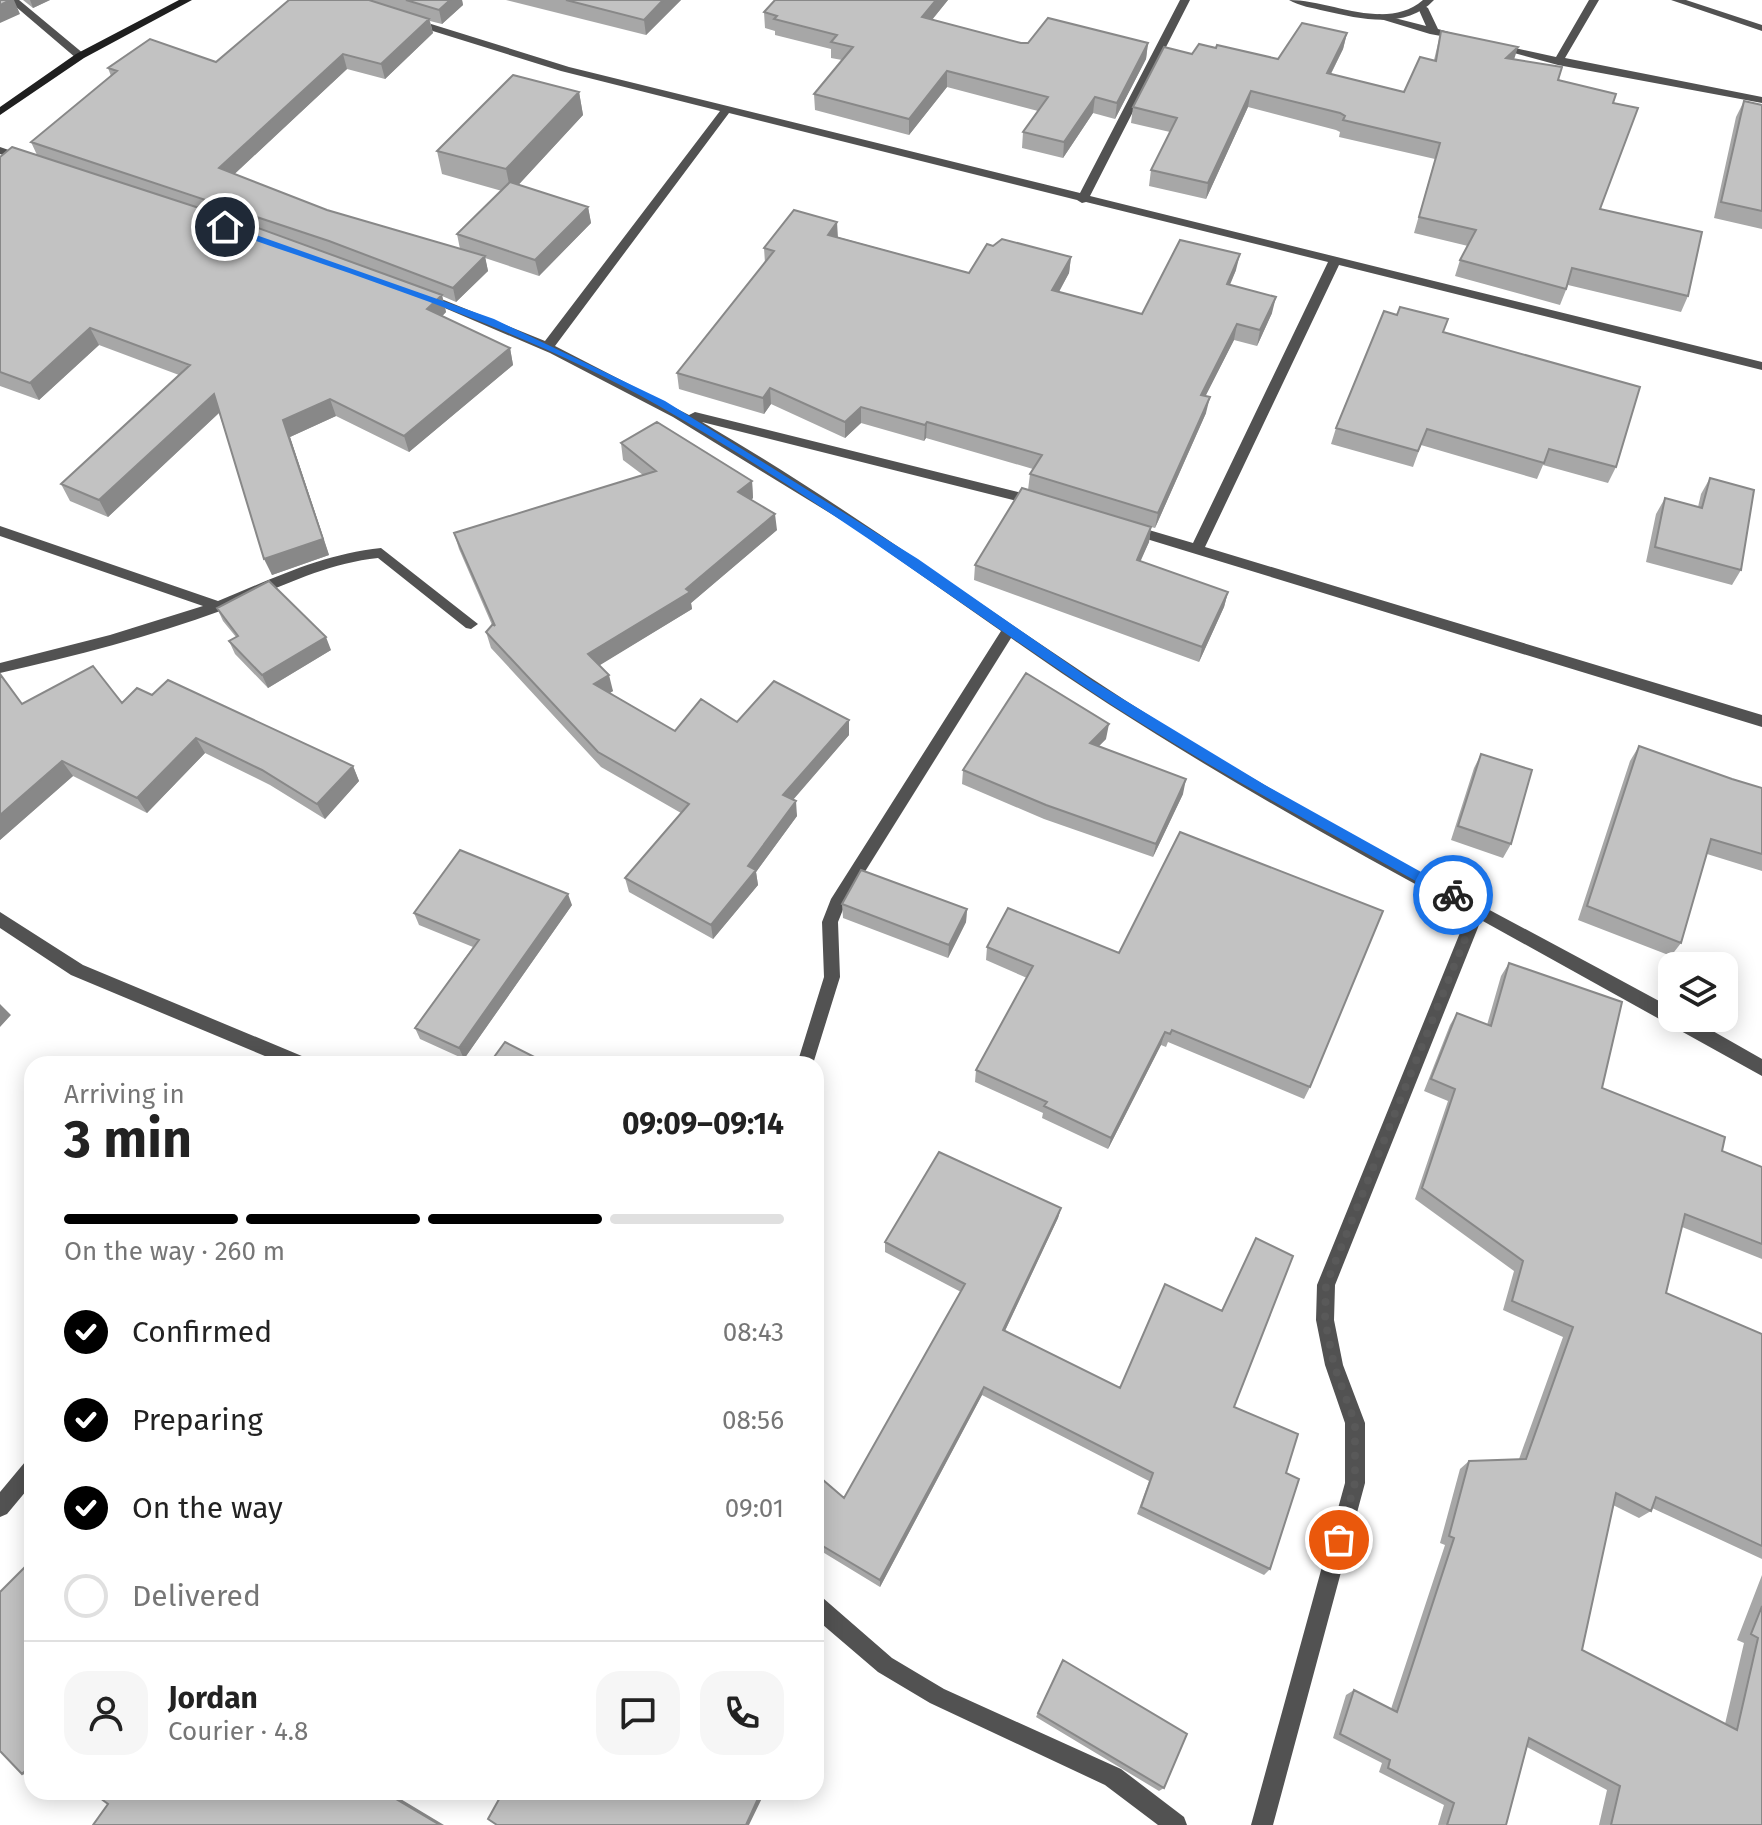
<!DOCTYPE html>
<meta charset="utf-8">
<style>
:root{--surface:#fff;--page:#f6f6f6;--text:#222;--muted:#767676;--line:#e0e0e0;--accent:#000}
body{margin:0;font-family:"Fira Sans",sans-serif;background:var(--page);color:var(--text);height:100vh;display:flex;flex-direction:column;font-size:30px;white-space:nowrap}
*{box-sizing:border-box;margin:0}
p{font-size:26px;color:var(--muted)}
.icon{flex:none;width:44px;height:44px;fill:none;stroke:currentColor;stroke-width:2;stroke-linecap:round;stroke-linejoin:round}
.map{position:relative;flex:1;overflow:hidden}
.side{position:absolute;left:24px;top:1056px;width:800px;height:744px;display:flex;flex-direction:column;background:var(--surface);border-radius:24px;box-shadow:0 4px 20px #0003}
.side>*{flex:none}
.buttons{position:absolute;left:1658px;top:952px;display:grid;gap:16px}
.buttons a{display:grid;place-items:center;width:80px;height:80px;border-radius:16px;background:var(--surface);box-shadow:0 4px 20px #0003;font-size:40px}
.pin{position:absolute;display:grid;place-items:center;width:68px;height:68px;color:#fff;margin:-34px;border:4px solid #fff;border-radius:50%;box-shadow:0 2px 8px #0007}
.courier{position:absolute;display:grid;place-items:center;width:80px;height:80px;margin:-40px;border:6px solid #1a73e8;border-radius:50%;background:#fff;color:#222;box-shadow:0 2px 10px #0007}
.head em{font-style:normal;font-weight:700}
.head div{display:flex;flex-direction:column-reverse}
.head{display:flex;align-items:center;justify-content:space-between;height:136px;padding:0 40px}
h1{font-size:52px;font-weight:700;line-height:60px}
.bar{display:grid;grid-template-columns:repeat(4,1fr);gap:12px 8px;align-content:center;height:96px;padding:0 40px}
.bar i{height:10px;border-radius:6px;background:var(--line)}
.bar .selected{background:var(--accent)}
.bar p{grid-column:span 4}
.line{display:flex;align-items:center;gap:20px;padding:0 40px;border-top:2px solid var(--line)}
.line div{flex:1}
.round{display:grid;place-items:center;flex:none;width:84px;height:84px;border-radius:24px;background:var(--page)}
ol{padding:0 40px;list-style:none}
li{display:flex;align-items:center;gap:24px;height:88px}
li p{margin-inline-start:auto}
li .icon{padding:8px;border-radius:50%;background:var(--accent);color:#fff;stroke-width:4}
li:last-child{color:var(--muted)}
li i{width:44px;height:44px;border:4px solid var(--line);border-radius:50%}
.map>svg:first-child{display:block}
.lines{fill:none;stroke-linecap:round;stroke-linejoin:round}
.lane{fill:#525252;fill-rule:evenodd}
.street{fill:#525252;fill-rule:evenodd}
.secondary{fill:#1f1f1f;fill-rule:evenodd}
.wall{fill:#a7a7a7}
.shaded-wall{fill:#888}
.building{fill:#c2c2c2;stroke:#888;stroke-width:2}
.route{fill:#1a73e8}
.done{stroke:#595959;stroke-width:8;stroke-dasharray:0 14.4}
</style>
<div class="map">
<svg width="1762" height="1825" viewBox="0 0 1762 1825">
<rect width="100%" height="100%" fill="#fff"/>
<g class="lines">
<!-- lane -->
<path class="lane" d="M1589,0H1599L1565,58L1762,97V103L1558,65L1492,47L1497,44L1556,57Z
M1671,0H1686L1762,25V31Z
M1423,5L1428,8L1438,29L1463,36V40L1430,34L1374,17L1379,14L1426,26L1418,8Z"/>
<!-- street -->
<path class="street" d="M8,0H19L84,54V58H76Z
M1180,0H1190L1090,196L1762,362V370L1339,265L1205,547L1762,715V727L1127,533L1125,530L1132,525L1193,543L1328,262L1086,202L1082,203L1077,200L729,113L555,346L689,415L695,412L1042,498L1044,501L1037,506L702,422C861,514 1006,626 1161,723C1327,826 1501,915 1672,1008V1018H1690L1762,1059V1076L1481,920L1335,1285L1334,1320L1343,1365L1365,1423V1483L1273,1825H1251L1345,1483V1423L1325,1365L1316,1320L1317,1285L1468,913C1312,828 1156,741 1011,638L846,902L838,922L840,977L813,1064H797L824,977L822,922L831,899L1001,631L851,526L673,417L550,353L419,297L421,294H429L545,341L720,111L561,71L407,23V19H415L569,67L1080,193Z
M1289,0C1331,0 1386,32 1423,0H1434C1406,30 1361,19 1325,11C1313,8 1299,6 1289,0Z
M0,147L29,157L31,159L25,162L0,154Z
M0,526L218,601C272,579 322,554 381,548L478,624L471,629L466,628L378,558C322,564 275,590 223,610C150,637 75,656 0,673V663L110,635L203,606L0,536Z
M0,912L83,965L309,1059L311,1064H284L71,975L0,928Z
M32,1459V1484L7,1514L0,1517V1492L25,1462Z
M816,1595L823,1598L892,1658L944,1689L1121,1769L1184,1817L1187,1825H1158L1105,1785L930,1703L878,1672L816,1619Z"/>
<!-- secondary -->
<path class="secondary" d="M179,0H192L84,58L0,115V107L76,54Z"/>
</g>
<!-- wall -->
<path class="wall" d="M23,0H50L33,8Z
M289,0H462L463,5L442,24L430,21L433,33L385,79L347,69L234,174L327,210L460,249L457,234L502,191L442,174L437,151L579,92L583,115L518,185L588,207L591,223L539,276L485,258L488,271L456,302L442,296L446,312L442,316L510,348L513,365L409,452L336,416L290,437L329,555L272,575L219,413L108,517L70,501L61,484L179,375L99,345L39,400L0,386V157L37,155L31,142L111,76L108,68L216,62Z
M506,0H681L646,35Z
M775,0H948L932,20L1021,43H1148L1146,59L1115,119L1093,113L1063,158L1022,148L1023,132L1038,111L947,87L909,135L815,110L814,94L842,60L831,58V49L775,35V31L765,28L764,12Z
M1441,31L1514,60L1613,103L1600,209L1688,296L1681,312L1568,285L1560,305L1455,276L1460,260L1468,246L1414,233L1435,159L1339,137L1340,132L1336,130L1248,107L1206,199L1149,186L1151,170L1170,132L1131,123L1133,107L1192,54L1216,48L1278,59L1347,33L1343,49L1331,74L1404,92L1434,60Z
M1744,101L1762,105V229L1714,218L1736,117Z
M838,237L969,273L993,246L1071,257L1069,273L1059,292L1142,314L1236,270L1230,285L1272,313L1257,346L1234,340L1205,396L1206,413L1155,528L1151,527L1149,542L1140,561L1228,592L1224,607L1199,662L974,580L975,565L1028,490L1030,474L1033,469L926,438L924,441L861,423L845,438L771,404L764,414L679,389L677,373L765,263L764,248Z
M1444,332L1616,467L1608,483L1543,465L1537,479L1421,445L1413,467L1331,444L1336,428Z
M621,443L752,481L753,498L751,500L777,530L691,603L692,609L599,665L613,691L610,693L675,731L737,722L849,735L793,800L797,816L756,872L758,885L713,939L629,892L625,878L681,813L601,767L491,648L486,632L492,625L459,549L454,533L643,475L623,460Z
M1710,478L1741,570L1732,585L1646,562L1656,514L1665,498L1698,507L1701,494Z
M217,608L331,650L268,688L235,654L229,641L236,637L223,621Z
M0,674L22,704L122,703L152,695L353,766L359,781L325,819L270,785L205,753L147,813L73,776L0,840Z
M1106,739L1098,747L1183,794L1153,857L1044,819L962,784L963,770Z
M1639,746L1732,779L1762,788V871L1707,854L1681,943L1671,956L1578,920L1630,761Z
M1481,754L1511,844L1503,858L1451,840L1474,768Z
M842,904L967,909L966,922L948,958L843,918Z
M572,905L464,1059L420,1039L415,1028L473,947L419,925L414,913Z
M1008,908L1310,1087L1304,1099L1168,1042L1166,1047L1161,1045L1108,1149L1042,1118L1043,1113L975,1082L976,1070L1027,978L986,960L987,947Z
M1509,963L1602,1088L1722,1151L1762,1167V1259L1682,1227L1666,1293L1762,1334V1559L1652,1508L1651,1511L1639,1518L1613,1505L1582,1650L1725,1724L1744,1643L1737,1640L1762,1575V1825H1599L1607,1790L1527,1747L1506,1825H1438L1444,1805L1379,1772L1382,1763L1333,1738L1346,1695L1354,1690L1391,1709L1445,1545L1440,1543L1460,1469L1469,1461L1519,1459L1563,1337L1503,1310L1514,1271L1415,1199L1448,1101L1424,1091L1450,1025L1457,1013L1487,1025L1501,976Z
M1061,1208L1058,1218L1005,1331L1120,1388L1234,1407L1286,1473L1270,1569L1264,1575L1137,1514L1149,1481L982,1395L880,1587L816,1548V1474L844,1498L961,1292L885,1252V1242Z
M1060,1665L1164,1788L1159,1791L1036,1717Z"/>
<!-- shaded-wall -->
<path class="shaded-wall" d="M10,0H14L20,14L0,23V5Z
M30,0H50L33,8Z
M450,0H462L463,5L442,24L439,10Z
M663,0H681L646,35L644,20Z
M936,0H948L921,33L922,17Z
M429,19L433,33L385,79L381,64Z
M1347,33L1343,49L1323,89L1327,73Z
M1148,43L1146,59L1115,119L1117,103Z
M1518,47L1513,63L1506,58Z
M343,54L347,69L225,183L219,168Z
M947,71V87L909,135V119Z
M1251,91L1248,107L1206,199L1208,183Z
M579,92L583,115L511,193L506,169Z
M1095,97L1093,113L1063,158L1064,142Z
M588,207L591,223L539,276L535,260Z
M837,222L838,238L828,235Z
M1240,254L1236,270L1223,300L1227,284Z
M485,256L488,271L456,302L453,288Z
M1071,257L1069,273L1051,306L1052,290Z
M442,295L446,312L432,327L427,309Z
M1276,297L1272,313L1257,346L1260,330Z
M1237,324L1234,340L1198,411L1201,395Z
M90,328L99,345L39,400L30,383Z
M510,348L513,365L409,452L404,436Z
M770,388L771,404L764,414L763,398Z
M214,394L221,411L108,517L99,500Z
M1210,397L1206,413L1155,528L1158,513Z
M330,399L336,416L290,437L329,555L272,575L264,559L283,420Z
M861,407V423L845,438V422Z
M927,422L926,438L924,441L925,425Z
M752,481L753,498L740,509L738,492Z
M775,514L777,530L691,603L692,609L592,670L588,654L686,589Z
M1151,527L1149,542L1134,576L1137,560Z
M1228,592L1224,607L1199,662L1202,647Z
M326,637L331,650L268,688L262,675Z
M609,675L613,691L598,700L594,684Z
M849,720V735L784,810L783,795Z
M1109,724L1106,739L1087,758L1090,743Z
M196,738L205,753L147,813L137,798Z
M62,761L73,776L0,840V815Z
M353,766L359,781L325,819L317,804Z
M1186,779L1183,794L1153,857L1156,844Z
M796,801L797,816L756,872L758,885L713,939L711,925L748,866Z
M568,894L572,905L464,1059L459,1048Z
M967,909L966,922L948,958L949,945Z
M0,1004L11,1015L0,1027Z
M1165,1032L1161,1045L1108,1149L1111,1138Z
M1061,1208L1058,1218L1001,1339L1003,1330Z
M984,1387L982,1395L880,1587V1580Z
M32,1764V1777L22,1774Z
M384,1792H389L444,1825H440Z
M761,1792H765L749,1825H746Z"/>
<!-- building -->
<path class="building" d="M0,0H10L0,5Z
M289,0H369L429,19L381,64L343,54L219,168L327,210L485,256L453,288L329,241L31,142L117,71L108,68L150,39L216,62Z
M406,0H450L439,10Z
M566,0H663L644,20Z
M775,0H936L922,17L1021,43H1028L1048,18L1148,43L1117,103L1095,97L1064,142L1023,132L1048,97L947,71L909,119L814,94L853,47L831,42L837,35L774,19L777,16L764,12Z
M1302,23L1347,33L1327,73L1404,92L1420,57L1436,61L1441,31L1518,47L1506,58L1562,67L1558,80L1616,94L1613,103L1638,108L1600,209L1702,232L1688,296L1572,268L1566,289L1460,260L1476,230L1419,217L1440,143L1343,120L1345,116L1340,113L1251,91L1208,183L1151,170L1177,118L1133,107L1164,47L1192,54L1199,44L1216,48L1217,45L1278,59Z
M513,75L579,92L506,169L437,151Z
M1744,101L1762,105V211L1721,202Z
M12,147L239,221L442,295L427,309L510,348L404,436L330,399L283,420L323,539L264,559L214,394L99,500L61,484L190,365L90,328L30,383L0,372V157Z
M510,182L588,207L535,260L457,234Z
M794,210L837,222L828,235L969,273L987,244L993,246L1002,239L1071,257L1052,290L1142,314L1180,240L1240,254L1227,284L1276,297L1260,330L1237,324L1201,395L1210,397L1158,513L1030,474L1042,455L927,422L925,425L861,407L845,422L770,388L763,398L677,373L774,251L764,248Z
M1400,307L1448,319L1443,332L1640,387L1616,467L1549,449L1544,463L1427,429L1418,451L1336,428L1384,311L1397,315Z
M657,422L752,481L738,492L775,514L686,589L690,592L588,654L609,675L594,684L675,731L701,699L737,722L774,681L849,720L783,795L796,801L748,866L756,870L711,925L625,878L689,804L598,752L486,632L493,624L495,626L454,533L656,471L621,443Z
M1710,478L1754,490L1741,570L1655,547L1665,498L1702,508Z
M1022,488L1151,527L1137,560L1228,592L1202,647L975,565Z
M269,581L326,637L262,675L229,641L238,636L217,608Z
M93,666L122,703L137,688L152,695L168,680L353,766L317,804L262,770L196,738L137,798L62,761L0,815V674L22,704Z
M1026,673L1109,724L1090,743L1186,779L1156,844L1046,805L963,770Z
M1639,746L1732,779L1762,788V854L1711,839L1681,943L1587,906Z
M1481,754L1532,770L1511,844L1458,826Z
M1180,832L1383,911L1310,1087L1172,1030L1170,1034L1165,1032L1111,1138L1044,1106L1047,1102L976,1070L1033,966L987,947L1008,908L1119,953Z
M460,850L568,894L459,1048L415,1028L479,940L414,913Z
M861,870L967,909L949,945L842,904Z
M1509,963L1622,1002L1602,1088L1725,1137L1722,1151L1762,1167V1244L1685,1214L1666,1293L1762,1334V1546L1656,1497L1651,1511L1616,1493L1582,1650L1737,1730L1758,1638L1751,1634L1762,1606V1825H1611L1620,1786L1529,1738L1506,1825H1447L1454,1803L1388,1768L1390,1760L1340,1734L1354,1690L1397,1712L1454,1538L1449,1536L1469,1461L1526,1459L1573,1327L1512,1301L1523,1261L1422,1188L1455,1089L1431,1079L1457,1013L1491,1026Z
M505,1042L548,1064H489Z
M939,1152L1061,1208L1003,1330L1120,1388L1165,1284L1222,1311L1256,1238L1293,1256L1234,1407L1298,1434L1286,1473L1299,1479L1270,1569L1141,1507L1153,1473L984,1387L880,1580L816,1542V1474L844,1498L965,1284L885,1242Z
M32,1560V1764L22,1774L0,1751V1592Z
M1063,1660L1187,1734L1164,1788L1038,1713Z
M92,1792H384L440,1825H93L108,1804Z
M503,1792H761L746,1825H497L488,1819Z"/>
<!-- route -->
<path class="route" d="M225,224L494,319L665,401L918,559L1093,681L1265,785L1457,892V899H1448C1326,830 1200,764 1083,686C942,592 806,490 659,406C522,328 370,281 222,229Z"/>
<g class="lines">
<!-- done -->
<path class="done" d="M1339,1540L1355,1483V1423L1334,1365L1325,1320L1326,1285L1477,909L1453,895"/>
</g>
</svg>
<div class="buttons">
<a><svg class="icon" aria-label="layers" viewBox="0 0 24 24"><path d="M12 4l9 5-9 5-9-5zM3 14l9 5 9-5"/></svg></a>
</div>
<div class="pin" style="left:1339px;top:1540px;background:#ea580c"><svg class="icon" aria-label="bag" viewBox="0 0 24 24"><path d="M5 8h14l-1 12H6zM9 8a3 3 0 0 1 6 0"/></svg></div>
<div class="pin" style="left:225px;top:227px;background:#1f2937"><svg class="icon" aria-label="home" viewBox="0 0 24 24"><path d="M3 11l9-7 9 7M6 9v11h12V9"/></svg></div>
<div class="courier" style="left:1453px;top:895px"><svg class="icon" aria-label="bike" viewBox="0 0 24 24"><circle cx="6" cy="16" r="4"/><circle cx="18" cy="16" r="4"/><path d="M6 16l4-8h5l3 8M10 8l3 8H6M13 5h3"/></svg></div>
<section class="side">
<div class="head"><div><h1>3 min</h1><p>Arriving in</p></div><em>09:09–09:14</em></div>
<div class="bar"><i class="selected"></i><i class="selected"></i><i class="selected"></i><i></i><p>On the way · 260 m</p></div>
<ol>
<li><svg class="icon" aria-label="check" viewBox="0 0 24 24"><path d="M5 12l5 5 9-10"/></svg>Confirmed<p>08:43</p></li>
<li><svg class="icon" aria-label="check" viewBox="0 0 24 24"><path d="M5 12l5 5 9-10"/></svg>Preparing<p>08:56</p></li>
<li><svg class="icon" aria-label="check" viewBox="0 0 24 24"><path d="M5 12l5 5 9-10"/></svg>On the way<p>09:01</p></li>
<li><i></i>Delivered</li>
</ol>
<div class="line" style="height:144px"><a class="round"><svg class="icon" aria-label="person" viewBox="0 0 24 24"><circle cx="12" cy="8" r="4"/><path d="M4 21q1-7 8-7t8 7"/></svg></a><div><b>Jordan</b><p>Courier · 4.8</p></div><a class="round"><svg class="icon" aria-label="chat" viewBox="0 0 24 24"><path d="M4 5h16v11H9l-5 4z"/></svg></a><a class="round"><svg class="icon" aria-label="phone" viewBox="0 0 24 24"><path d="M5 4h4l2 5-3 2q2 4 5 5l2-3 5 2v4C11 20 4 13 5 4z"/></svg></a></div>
</section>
</div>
